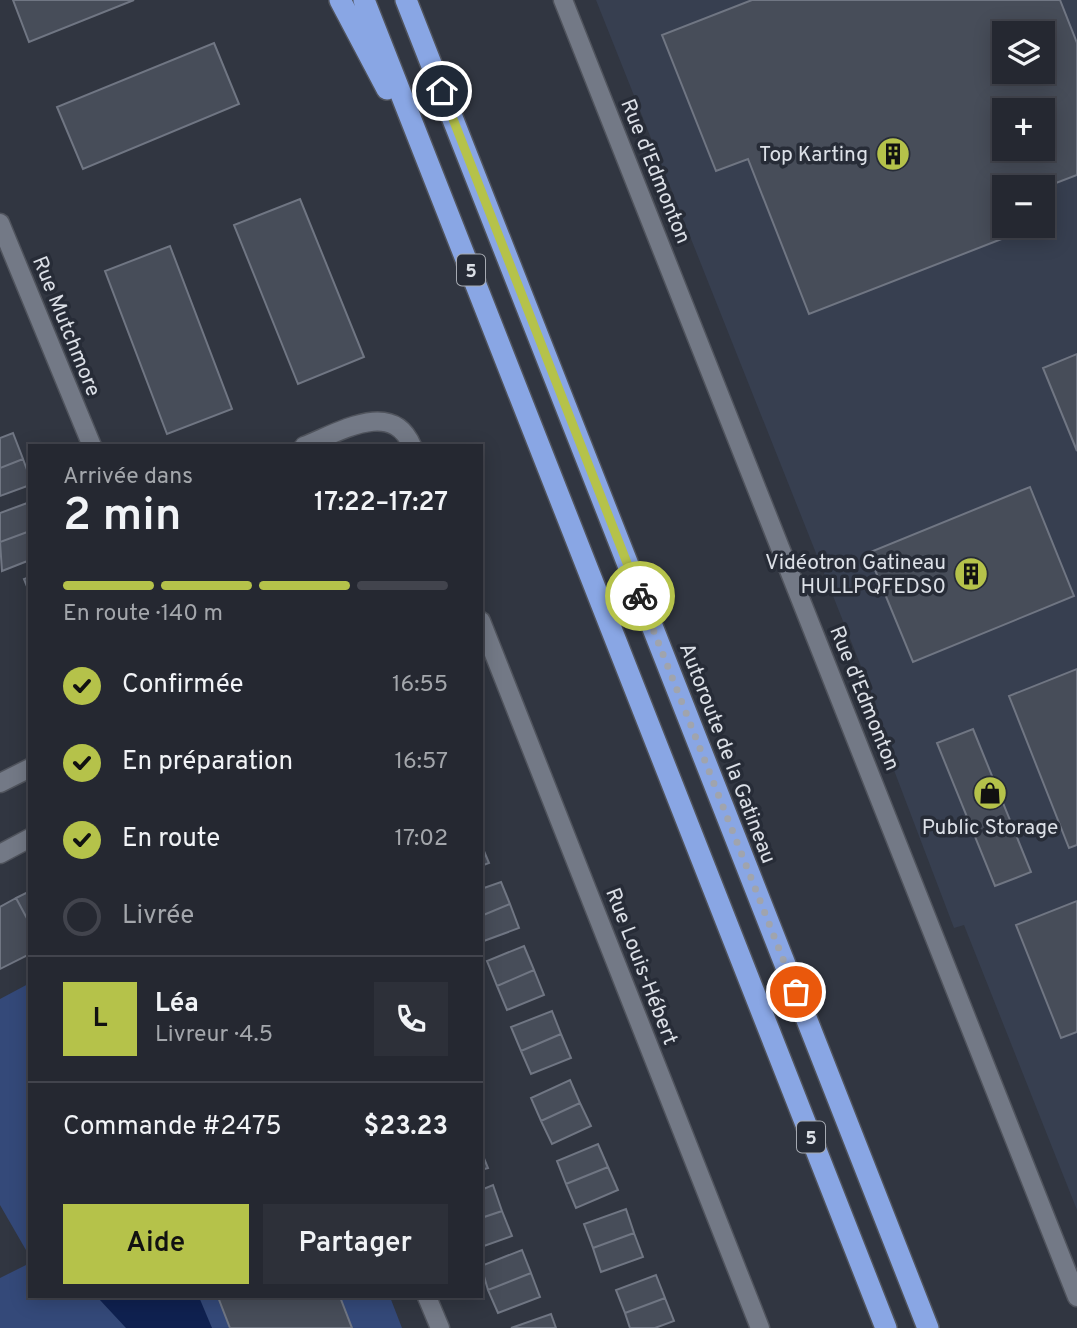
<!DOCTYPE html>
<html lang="fr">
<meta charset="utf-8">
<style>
:root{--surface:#252831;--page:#2d3039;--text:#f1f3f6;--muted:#a3a6ab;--line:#42444d;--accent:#b5c24a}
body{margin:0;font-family:Overpass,sans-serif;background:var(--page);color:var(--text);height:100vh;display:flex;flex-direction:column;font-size:26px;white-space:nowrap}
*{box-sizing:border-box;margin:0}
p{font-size:23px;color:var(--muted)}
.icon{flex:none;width:38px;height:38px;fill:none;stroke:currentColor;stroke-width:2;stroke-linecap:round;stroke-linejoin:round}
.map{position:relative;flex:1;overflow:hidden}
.side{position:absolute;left:28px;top:444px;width:455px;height:854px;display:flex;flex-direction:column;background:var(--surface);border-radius:0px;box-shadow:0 4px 18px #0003,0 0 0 2px var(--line)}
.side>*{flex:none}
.tools{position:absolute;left:992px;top:21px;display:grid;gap:14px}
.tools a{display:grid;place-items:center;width:63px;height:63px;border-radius:0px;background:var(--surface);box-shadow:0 4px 18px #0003,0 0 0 2px var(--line);font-size:35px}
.pin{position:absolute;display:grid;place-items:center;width:60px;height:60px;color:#fff;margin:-30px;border:4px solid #fff;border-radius:50%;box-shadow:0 2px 7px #0007}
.courier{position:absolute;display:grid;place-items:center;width:70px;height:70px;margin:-35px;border:5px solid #b5c24a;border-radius:50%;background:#fff;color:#222;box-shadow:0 2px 9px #0007}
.summary em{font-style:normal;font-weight:600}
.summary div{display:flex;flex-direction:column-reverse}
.summary{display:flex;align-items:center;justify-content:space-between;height:119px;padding:0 35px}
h1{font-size:46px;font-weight:600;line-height:52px}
.bar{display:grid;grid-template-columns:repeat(4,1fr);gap:10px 7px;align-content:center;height:84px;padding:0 35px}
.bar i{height:9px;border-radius:5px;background:var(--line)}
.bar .current{background:var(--accent)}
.bar p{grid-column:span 4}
.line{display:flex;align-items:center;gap:18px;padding:0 35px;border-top:2px solid var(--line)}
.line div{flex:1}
.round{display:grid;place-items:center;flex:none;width:74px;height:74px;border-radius:0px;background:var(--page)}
ol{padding:0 35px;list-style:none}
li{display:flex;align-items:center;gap:21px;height:77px}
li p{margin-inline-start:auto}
li .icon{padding:7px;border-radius:50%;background:var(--accent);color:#111;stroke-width:4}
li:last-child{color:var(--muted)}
li i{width:38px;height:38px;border:4px solid var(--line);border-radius:50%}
.primary-button{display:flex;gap:14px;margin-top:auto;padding:14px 35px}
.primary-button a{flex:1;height:80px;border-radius:0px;background:var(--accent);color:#111;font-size:28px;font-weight:600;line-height:80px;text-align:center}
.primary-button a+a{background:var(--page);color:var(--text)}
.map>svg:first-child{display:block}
.built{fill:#373f50;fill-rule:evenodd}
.green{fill:#344979}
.water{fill:#0f2150}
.building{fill:#474d59;stroke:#707683;stroke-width:2;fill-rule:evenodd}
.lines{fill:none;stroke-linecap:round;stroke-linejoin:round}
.minor-casing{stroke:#50545d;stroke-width:21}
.highway-casing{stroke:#50545d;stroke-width:24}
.minor{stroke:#737986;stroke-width:18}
.highway{stroke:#89a6e4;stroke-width:21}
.done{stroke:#a0a4ad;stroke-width:7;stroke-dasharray:0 12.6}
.route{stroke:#b5c24a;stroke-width:9}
.labels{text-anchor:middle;stroke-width:7;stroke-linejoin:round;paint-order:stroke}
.shield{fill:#272c37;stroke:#a6aab2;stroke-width:2}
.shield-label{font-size:19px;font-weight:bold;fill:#dce0e7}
.poi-label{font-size:21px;fill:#dce0e7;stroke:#272c37;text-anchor:end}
.street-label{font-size:21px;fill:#dce0e7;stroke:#272c37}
</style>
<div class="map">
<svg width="1077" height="1328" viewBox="0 0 1077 1328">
<rect width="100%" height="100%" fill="#313641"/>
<!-- built -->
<path class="built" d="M596,0H1077V1210L964,925L954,928L870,707L876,704ZM1004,33H1043V72H1004ZM1004,110H1043V149H1004ZM1004,187H1043V226H1004Z"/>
<!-- green -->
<path class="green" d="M30,983V1257L0,1205V999Z
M30,1263V1297H390L402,1328H0V1278Z"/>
<!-- water -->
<path class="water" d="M99,1297H199L212,1328H126L99,1299Z"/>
<!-- building -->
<path class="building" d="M13,0H134L29,42Z
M752,0H1060L1077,43V175L1043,188L1004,187V226L1030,228L809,314L748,159L716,171L662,35ZM1004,33H1043V72H1004ZM1004,110H1043V149H1004Z
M214,43L239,104L83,169L57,107Z
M300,199L364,357L298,384L234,225Z
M170,246L232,409L167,434L105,271Z
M1077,354V451L1043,368Z
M13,433L23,459L0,468V438Z
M23,459L30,478V485L0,496V468Z
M1030,487L1074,596L913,662L868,553Z
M30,502V531L0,542V513Z
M30,531V560L2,571L0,542Z
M30,577V594L24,579Z
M1077,669V845L1069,848L1009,696Z
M973,729L1031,872L995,886L937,743Z
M481,844L489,863L481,866Z
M501,882L510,904L481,916V889Z
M30,891V924L16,898Z
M16,898L30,924V954L0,969V907Z
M1077,901V1032L1061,1038L1016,925Z
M510,904L519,928L481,942V916Z
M524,946L534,970L497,986L487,961Z
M534,970L544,995L507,1010L497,986Z
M552,1011L561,1034L521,1051L511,1027Z
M561,1034L571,1058L531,1074L521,1051Z
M570,1080L580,1103L541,1121L531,1098Z
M580,1103L591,1126L552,1144L541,1121Z
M598,1144L608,1167L566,1184L557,1161Z
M481,1151L488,1168L481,1170Z
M608,1167L618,1190L576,1208L566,1184Z
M493,1185L502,1211L481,1218V1190Z
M626,1209L634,1233L593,1248L584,1224Z
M502,1211L512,1236L481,1247V1218Z
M634,1233L643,1257L601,1272L593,1248Z
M522,1250L531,1273L488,1290L481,1266Z
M531,1273L540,1297L498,1313L488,1290Z
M656,1275L665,1298L625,1313L616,1290Z
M218,1297H340L352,1328H230Z
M665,1298L674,1321L655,1328H630L625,1313Z
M551,1314L556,1328H511Z"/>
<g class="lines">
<!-- minor casing -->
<g class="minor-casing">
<path id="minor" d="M563,0L1077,1297
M0,223L92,446
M304,446C338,433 392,398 412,446
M481,621L760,1328
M0,783L30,768
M0,854L30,838
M427,1297L440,1328"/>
</g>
<!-- highway casing -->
<g class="highway-casing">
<path id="highway" d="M340,0L387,89
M364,0L886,1328
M406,0L928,1328"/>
</g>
<!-- minor -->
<use href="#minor" class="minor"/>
<!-- highway -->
<use href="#highway" class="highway"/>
</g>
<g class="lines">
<!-- done -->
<path class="done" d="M640,596L796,992"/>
<!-- route -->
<path class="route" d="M442,91L640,596"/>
</g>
<!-- icons -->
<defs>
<g id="building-disc" transform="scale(1.75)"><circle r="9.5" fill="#b5c24a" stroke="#272c37"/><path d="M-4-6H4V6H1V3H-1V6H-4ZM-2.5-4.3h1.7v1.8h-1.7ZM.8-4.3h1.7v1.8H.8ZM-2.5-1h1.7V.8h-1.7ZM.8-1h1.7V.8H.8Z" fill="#111"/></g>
<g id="shop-disc" transform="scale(1.75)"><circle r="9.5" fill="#b5c24a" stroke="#272c37"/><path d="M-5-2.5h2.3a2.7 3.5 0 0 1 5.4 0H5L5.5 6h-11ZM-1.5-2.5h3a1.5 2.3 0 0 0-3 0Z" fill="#111"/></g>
</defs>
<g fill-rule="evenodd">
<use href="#building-disc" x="893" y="154"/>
<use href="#building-disc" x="971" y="574"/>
<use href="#shop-disc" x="990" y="793"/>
</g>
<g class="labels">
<!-- shield labels -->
<g class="shield">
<rect x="457" y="254.5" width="28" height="31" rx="5"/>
<rect x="797" y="1121.5" width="28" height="31" rx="5"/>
</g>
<g class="shield-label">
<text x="471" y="277">5</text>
<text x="811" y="1144">5</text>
</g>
<!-- poi labels -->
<g class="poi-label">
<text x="868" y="161">Top Karting</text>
<text x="946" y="569">Vidéotron Gatineau<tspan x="946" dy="24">HULLPQFEDS0</tspan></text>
<text x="990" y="834" text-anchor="middle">Public Storage</text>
</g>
<!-- street labels -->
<g class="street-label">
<text transform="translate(656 171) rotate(68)" y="7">Rue d'Edmonton</text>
<text transform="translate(67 326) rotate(68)" y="7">Rue Mutchmore</text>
<text transform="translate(865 698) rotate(68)" y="7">Rue d'Edmonton</text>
<text transform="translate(728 753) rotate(69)" y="7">Autoroute de la Gatineau</text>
<text transform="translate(642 966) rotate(69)" y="7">Rue Louis-Hébert</text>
</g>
</g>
</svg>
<div class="tools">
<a><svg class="icon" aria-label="layers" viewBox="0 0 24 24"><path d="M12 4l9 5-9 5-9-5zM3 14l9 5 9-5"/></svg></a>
<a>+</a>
<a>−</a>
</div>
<div class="pin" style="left:796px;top:992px;background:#ea580c"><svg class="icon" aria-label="bag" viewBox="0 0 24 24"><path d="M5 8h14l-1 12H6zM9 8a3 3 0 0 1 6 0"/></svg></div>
<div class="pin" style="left:442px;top:91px;background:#1f2937"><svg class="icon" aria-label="home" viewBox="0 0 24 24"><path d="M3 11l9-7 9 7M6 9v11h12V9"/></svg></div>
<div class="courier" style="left:640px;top:596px"><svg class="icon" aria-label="bike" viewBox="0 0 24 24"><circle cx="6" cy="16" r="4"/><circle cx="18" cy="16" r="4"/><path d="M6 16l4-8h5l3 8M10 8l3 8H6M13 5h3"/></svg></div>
<section class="side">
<div class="summary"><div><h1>2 min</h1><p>Arrivée dans</p></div><em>17:22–17:27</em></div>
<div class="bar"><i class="current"></i><i class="current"></i><i class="current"></i><i></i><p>En route · 140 m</p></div>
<ol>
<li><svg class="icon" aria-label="check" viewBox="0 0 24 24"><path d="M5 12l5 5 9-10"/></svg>Confirmée<p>16:55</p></li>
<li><svg class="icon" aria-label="check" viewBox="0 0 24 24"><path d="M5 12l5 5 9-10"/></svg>En préparation<p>16:57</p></li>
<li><svg class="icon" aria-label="check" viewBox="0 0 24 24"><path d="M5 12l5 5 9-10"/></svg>En route<p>17:02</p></li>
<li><i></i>Livrée</li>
</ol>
<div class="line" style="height:126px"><b class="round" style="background:var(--accent);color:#111">L</b><div><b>Léa</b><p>Livreur · 4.5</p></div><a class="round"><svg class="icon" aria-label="phone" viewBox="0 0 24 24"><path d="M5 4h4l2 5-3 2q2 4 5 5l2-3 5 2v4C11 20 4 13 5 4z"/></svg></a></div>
<div class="line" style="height:91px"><div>Commande #2475</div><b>$23.23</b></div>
<div class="primary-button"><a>Aide</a><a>Partager</a></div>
</section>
</div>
